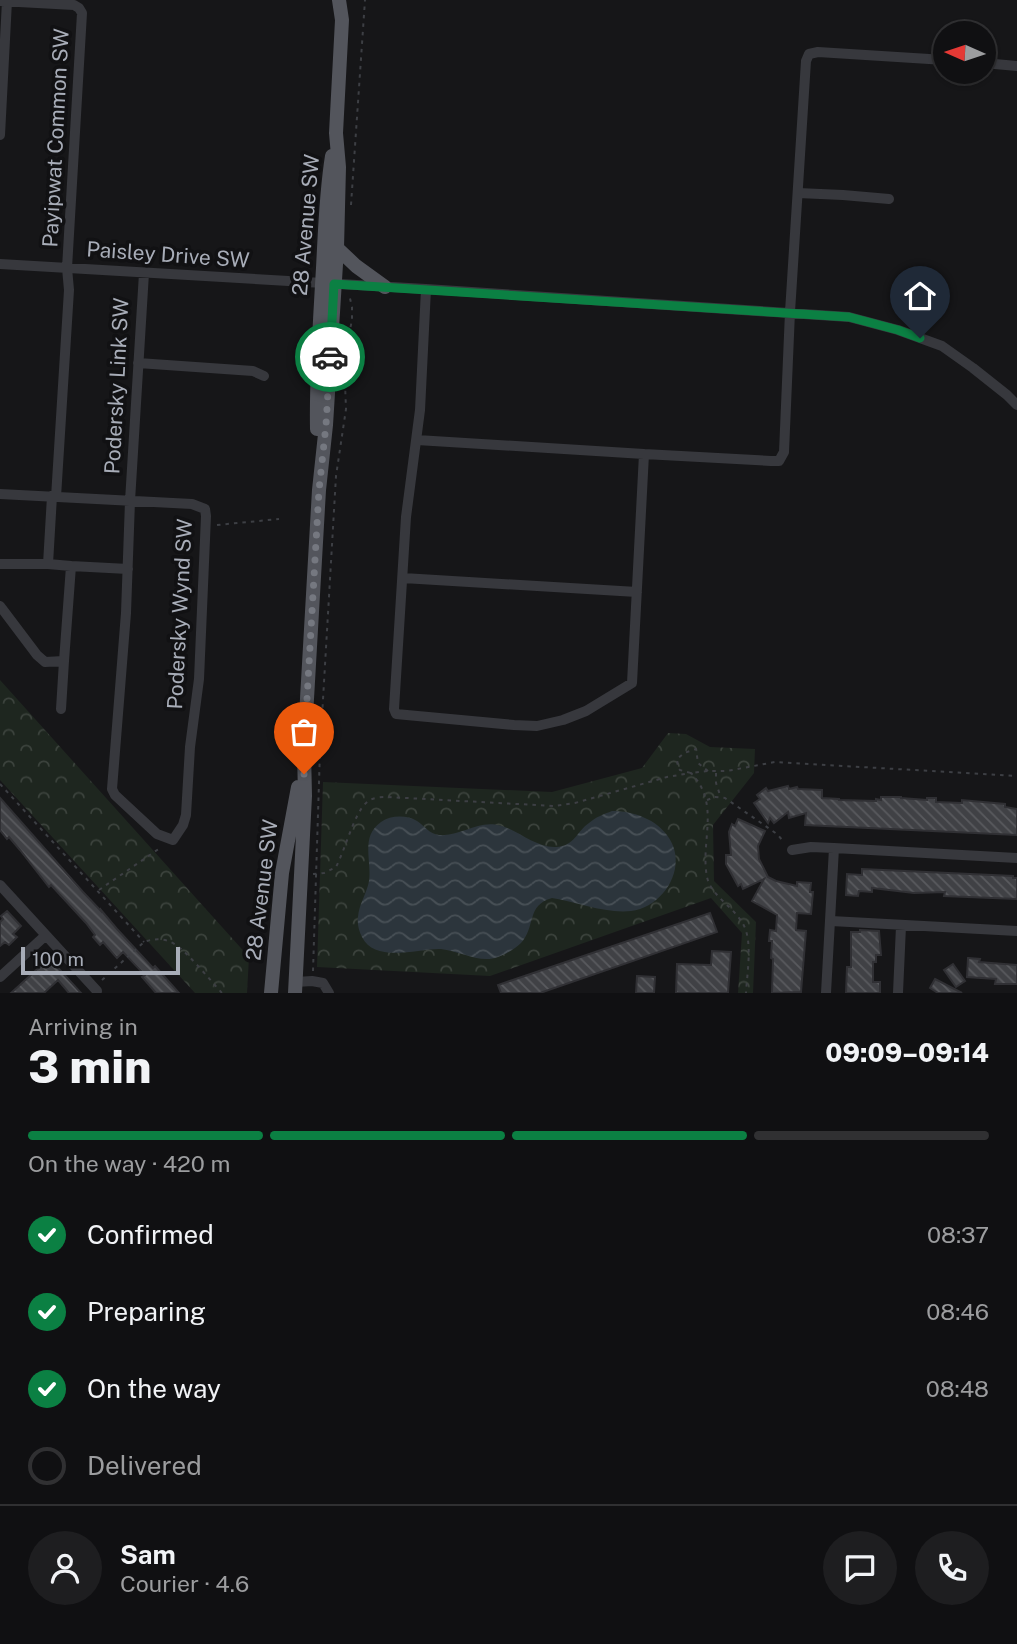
<!DOCTYPE html>
<meta charset="utf-8">
<style>
:root{--surface:#101012;--page:#1e1e20;--text:#f1f3f6;--muted:#9c9d9f;--line:#303032;--accent:#0b8043}
body{margin:0;font-family:"Public Sans",sans-serif;background:var(--page);color:var(--text);height:100vh;display:flex;flex-direction:column;font-size:26px;white-space:nowrap}
*{box-sizing:border-box;margin:0}
p{font-size:23px;color:var(--muted)}
.icon{flex:none;width:38px;height:38px;fill:none;stroke:currentColor;stroke-width:2;stroke-linecap:round;stroke-linejoin:round}
.map{position:relative;height:993px;overflow:hidden}
.panel{display:flex;flex-direction:column;background:var(--surface);flex:1}
.panel>*{flex:none}
.needle{width:46px;rotate:273deg}
.controls{position:absolute;left:933px;top:21px;display:grid;gap:14px}
.controls a{display:grid;place-items:center;width:63px;height:63px;border-radius:50%;background:var(--surface);box-shadow:0 2px 5px #0004,0 0 0 2px var(--line);font-size:35px}
.scale{position:absolute;left:21px;bottom:18px;width:159px;box-sizing:border-box;padding-left:7px;border:4px solid #a8adb8;border-top:0;font-size:19px;line-height:24px;white-space:nowrap;color:#a8adb8;-webkit-text-stroke:5px #111113;paint-order:stroke}
.pin{position:absolute;display:grid;place-items:center;width:60px;height:60px;color:#fff;margin:-72px -30px;border-radius:50% 50% 50% 0;rotate:-45deg;box-shadow:0 0 7px #0007}
.pin .icon{rotate:45deg}
.courier{position:absolute;display:grid;place-items:center;width:70px;height:70px;margin:-35px;border:5px solid #0b8043;border-radius:50%;background:#fff;color:#222;box-shadow:0 2px 9px #0007}
.summary em{font-style:normal;font-weight:800}
.summary div{display:flex;flex-direction:column-reverse}
.summary{display:flex;align-items:center;justify-content:space-between;height:119px;padding:0 28px}
h1{font-size:46px;font-weight:800;line-height:52px}
.bar{display:grid;grid-template-columns:repeat(4,1fr);gap:10px 7px;align-content:center;height:84px;padding:0 28px}
.bar i{height:9px;border-radius:5px;background:var(--line)}
.bar .selected{background:var(--accent)}
.bar p{grid-column:span 4}
.line{display:flex;align-items:center;gap:18px;padding:0 28px;border-top:2px solid var(--line)}
.line div{flex:1}
.round{display:grid;place-items:center;flex:none;width:74px;height:74px;border-radius:37px;background:var(--page)}
ol{padding:0 28px;list-style:none}
li{display:flex;align-items:center;gap:21px;height:77px}
li p{margin-inline-start:auto}
li .icon{padding:7px;border-radius:50%;background:var(--accent);color:#fff;stroke-width:4}
li:last-child{color:var(--muted)}
li i{width:38px;height:38px;border:4px solid var(--line);border-radius:50%}
.map>svg:first-child{display:block}
.park{fill:url(#park-crowns)}
.water{fill:url(#water-waves)}
.building{fill:url(#building-back-hatch);stroke:#303034;stroke-width:2}
.lines{fill:none;stroke-linecap:round;stroke-linejoin:round}
.path{stroke:#3d3f44;stroke-width:2;stroke-dasharray:3.5 5;stroke-linecap:butt}
.minor{stroke:#37383d;stroke-width:10}
.major{stroke:#53555c;stroke-width:14}
.done{stroke:#757880;stroke-width:7;stroke-dasharray:0 12.6}
.route{stroke:#0b8043;stroke-width:9}
.labels{text-anchor:middle;stroke-width:7;stroke-linejoin:round;paint-order:stroke}
.street-label{font-size:21px;fill:#a8adb8;stroke:#111113}
</style>
<div class="map">
<svg width="1017" height="993" viewBox="0 0 1017 993">
<defs>
<pattern id="park-crowns" width="20" height="18" patternUnits="userSpaceOnUse" patternTransform="scale(1.75)"><rect width="20" height="18" fill="#1e261f"/><path d="M2 6a3 3 0 1 1 6 0M12 15a3 3 0 1 1 6 0" fill="none" stroke="#3c433d"/></pattern>
<pattern id="water-waves" width="16" height="10" patternUnits="userSpaceOnUse" patternTransform="scale(1.75)"><rect width="16" height="10" fill="#2c353c"/><path d="M0 5q4-4 8 0t8 0" fill="none" stroke="#485056"/></pattern>
<pattern id="building-back-hatch" width="6" height="6" patternUnits="userSpaceOnUse" patternTransform="scale(1.75)"><rect width="6" height="6" fill="#404145"/><path d="M-1 5l2 2M0 0l6 6M5-1l2 2" fill="none" stroke="#595a5e"/></pattern>
</defs>
<rect width="100%" height="100%" fill="#161618"/>
<!-- park -->
<path class="park" d="M0,680L249,957L247,993H195L0,780Z
M668,733L686,734L710,747L755,749L754,773L713,825L714,881L756,922L753,993H738L742,933L711,898L490,976L317,967L323,782L552,792L642,768Z"/>
<!-- water -->
<path class="water" d="M612,811C633,811 657,819 669,838C688,867 664,907 631,911C607,914 576,902 552,898C526,905 536,927 521,943C515,949 506,954 498,957C480,964 460,951 441,949C419,948 375,964 362,937C359,931 357,924 358,917C359,904 367,893 369,881C372,860 360,837 381,822C391,815 407,815 417,821C425,826 429,834 439,835C462,837 477,819 502,826C520,832 537,848 556,847C575,846 576,832 589,823C596,817 604,814 612,811Z"/>
<!-- building -->
<path class="building" d="M788,786L789,789L797,787L798,789L822,790V798L839,799V800L876,801V799L881,800V797H901V798L927,800V798H936V802L962,803V800L1005,804V807L1017,809V835L805,825L806,813L789,818L788,812L774,823L770,818L768,823L754,803L760,799L757,795L766,788L768,791Z
M0,798L83,892L101,911V910L117,929L153,968L155,966L179,993H156L142,977L145,975L123,952L117,958L103,942L100,945L93,937L95,935L86,923L51,885L49,887L20,850L9,837L7,839L0,830Z
M738,819L765,831L758,846L759,859L768,877L776,881L797,886V882L811,883L810,892H813L811,914L797,913L796,930L806,931L801,992L772,993L773,959L771,958L772,941H769L770,930L776,931L777,915L752,901L764,879L743,889L741,884L738,886L726,864V855H731L729,832L732,824L735,826Z
M862,869L1013,876V878H1017V899L944,896L945,892L914,893L872,888V892L859,891L858,896L846,895L847,874L862,875Z
M7,911L21,926L13,934L17,937L9,945L5,942L0,946V922L3,919L1,916Z
M710,913L717,932L540,993H501L498,985Z
M860,930L879,931L881,955H876V962H873V982H880V993H846L847,967H851V932H860Z
M712,951L731,952L728,993H676L677,964L711,965Z
M968,958L980,959L979,962L1017,965V984H995L996,979L967,977Z
M50,959L81,993H69L58,980L44,993H11L43,964L44,965Z
M953,964L965,981L956,987L944,970Z
M637,976L655,977L654,993H636Z
M935,979L962,993H938L930,988Z"/>
<g class="lines">
<!-- path -->
<path class="path" d="M351,205L365,0
M217,525L279,519
M708,771L698,763L696,749L684,753L677,759L678,768L680,770L691,773L708,771H727L775,762L1017,776
M716,773V783L720,795
M0,784L144,942
M707,800L715,797L725,798L777,834L784,842
M313,874L324,873L336,867C345,850 354,814 366,803C372,797 381,797 388,797L554,806L575,803L667,777L691,773C721,804 700,841 707,877C711,896 734,907 743,924C753,941 747,973 746,993
M99,890L160,848
M313,971L320,751L336,476L346,409L344,358L352,320V307L349,294
M102,980L144,942C154,938 166,938 176,945C189,954 210,980 222,993"/>
<!-- minor -->
<path class="minor" d="M0,1L74,5L79,8L82,13L67,268L69,290L56,497
M984,63L1017,66
M0,135L7,1
M798,193L843,195L889,199
M0,264L426,289L849,317L898,330L942,346L973,368L1007,395L1017,405
M138,363L253,371L264,376
M417,440L644,454L632,683L586,711L563,720L537,726L514,725L396,714L394,709L406,517L420,410L426,289
M644,454L771,461H779L784,452L790,312L806,61L809,54L818,52L945,60
M0,494L192,504L205,509L206,516L199,679L190,747L186,815L183,825L173,840L157,834L115,795L112,789L126,613L130,501L144,273
M0,564H48L71,566L64,661L45,662L37,655L0,606
M48,564L52,496
M71,566L128,569
M403,578L637,592
M61,709L64,661
M792,850L811,847L834,848
M0,885L97,991
M831,921L1017,931
M0,977L46,935
M296,982L312,981L323,983L329,993
M826,993L834,848L1017,858
M898,993L901,926"/>
<!-- major -->
<path class="major" d="M337,248L356,266L385,287
M317,429C316,375 320,321 323,268C325,231 326,193 332,156
M271,993L282,873L298,787
M295,993L305,796L304,751L319,490L326,425L337,248L339,167L336,133L342,20L339,0"/>
</g>
<g class="lines">
<!-- done -->
<path class="done" d="M304,774V751L319,490L326,425L330,357"/>
<!-- route -->
<path class="route" d="M330,357L334,284L849,317L898,330L920,338"/>
</g>
<g class="labels">
<!-- street labels -->
<g class="street-label">
<text transform="translate(56 138) rotate(-87)" y="7">Payipwat Common SW</text>
<text transform="translate(306 225) rotate(-85)" y="7">28 Avenue SW</text>
<text transform="translate(168 255) rotate(4)" y="7">Paisley Drive SW</text>
<text transform="translate(117 386) rotate(-87)" y="7">Podersky Link SW</text>
<text transform="translate(180 614) rotate(-87)" y="7">Podersky Wynd SW</text>
<text transform="translate(262 890) rotate(-83)" y="7">28 Avenue SW</text>
</g>
</g>
</svg>
<div class="controls">
<a><svg class="needle" viewBox="-14 -14 28 28"><path d="M0-13l5 13h-10z" fill="#e53935"/><path d="M0 13l5-13h-10z" fill="#9c9d9f"/></svg></a>
</div>
<div class="scale">100 m</div>
<div class="pin" style="left:304px;top:774px;background:#ea580c"><svg class="icon" aria-label="bag" viewBox="0 0 24 24"><path d="M5 8h14l-1 12H6zM9 8a3 3 0 0 1 6 0"/></svg></div>
<div class="pin" style="left:920px;top:338px;background:#1f2937"><svg class="icon" aria-label="home" viewBox="0 0 24 24"><path d="M3 11l9-7 9 7M6 9v11h12V9"/></svg></div>
<div class="courier" style="left:330px;top:357px"><svg class="icon" aria-label="car" viewBox="0 0 24 24"><path d="M5 17H2v-5l4-1 3-4h7l3 4 3 1v5h-3M9 17h6M6 11h13"/><circle cx="7" cy="17" r="2"/><circle cx="17" cy="17" r="2"/></svg></div>
</div>
<section class="panel">
<div class="summary"><div><h1>3 min</h1><p>Arriving in</p></div><em>09:09–09:14</em></div>
<div class="bar"><i class="selected"></i><i class="selected"></i><i class="selected"></i><i></i><p>On the way · 420 m</p></div>
<ol>
<li><svg class="icon" aria-label="check" viewBox="0 0 24 24"><path d="M5 12l5 5 9-10"/></svg>Confirmed<p>08:37</p></li>
<li><svg class="icon" aria-label="check" viewBox="0 0 24 24"><path d="M5 12l5 5 9-10"/></svg>Preparing<p>08:46</p></li>
<li><svg class="icon" aria-label="check" viewBox="0 0 24 24"><path d="M5 12l5 5 9-10"/></svg>On the way<p>08:48</p></li>
<li><i></i>Delivered</li>
</ol>
<div class="line" style="height:126px"><a class="round"><svg class="icon" aria-label="person" viewBox="0 0 24 24"><circle cx="12" cy="8" r="4"/><path d="M4 21q1-7 8-7t8 7"/></svg></a><div><b>Sam</b><p>Courier · 4.6</p></div><a class="round"><svg class="icon" aria-label="chat" viewBox="0 0 24 24"><path d="M4 5h16v11H9l-5 4z"/></svg></a><a class="round"><svg class="icon" aria-label="phone" viewBox="0 0 24 24"><path d="M5 4h4l2 5-3 2q2 4 5 5l2-3 5 2v4C11 20 4 13 5 4z"/></svg></a></div>
</section>
